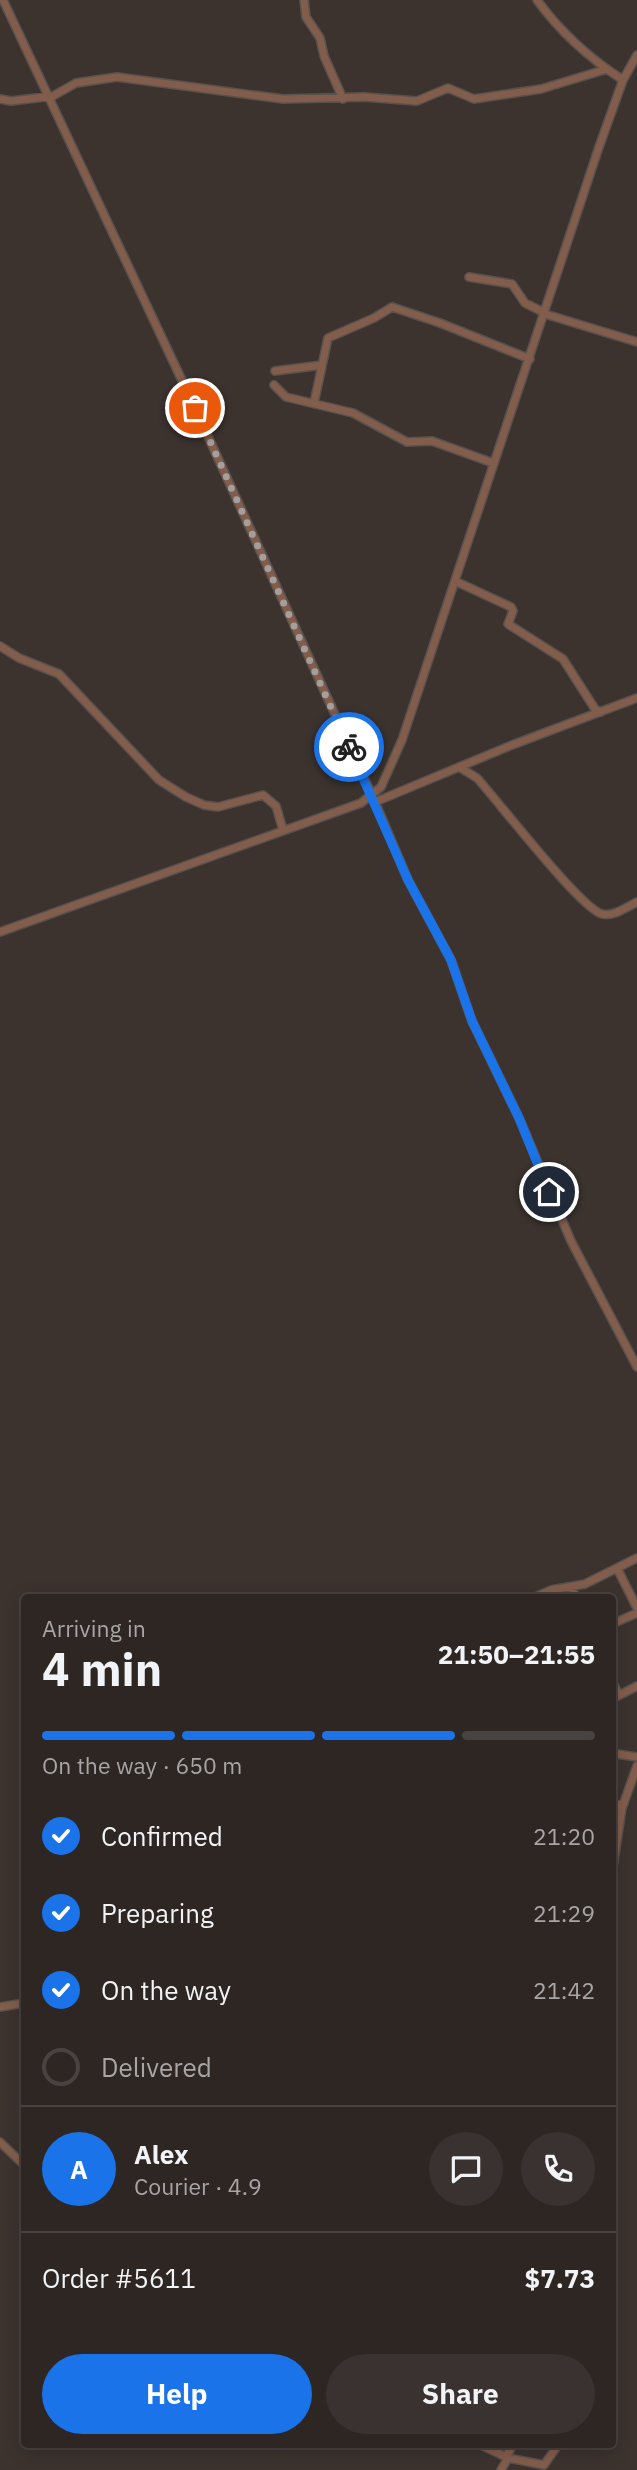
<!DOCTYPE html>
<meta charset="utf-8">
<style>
:root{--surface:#2d2623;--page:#393230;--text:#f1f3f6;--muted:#a7a5a6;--line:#484341;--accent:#1a73e8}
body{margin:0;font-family:"IBM Plex Sans",sans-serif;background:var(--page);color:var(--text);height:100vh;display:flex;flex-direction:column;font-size:26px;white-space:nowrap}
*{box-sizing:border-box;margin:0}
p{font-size:23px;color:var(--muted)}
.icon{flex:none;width:38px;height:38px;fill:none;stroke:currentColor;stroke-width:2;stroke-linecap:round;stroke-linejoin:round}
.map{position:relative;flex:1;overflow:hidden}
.panel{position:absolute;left:21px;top:1594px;width:595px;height:854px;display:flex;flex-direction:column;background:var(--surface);border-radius:7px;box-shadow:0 4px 18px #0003,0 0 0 2px var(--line)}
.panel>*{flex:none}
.pin{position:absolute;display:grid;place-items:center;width:60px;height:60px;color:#fff;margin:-30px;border:4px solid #fff;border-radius:50%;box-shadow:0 2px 7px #0007}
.courier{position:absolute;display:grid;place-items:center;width:70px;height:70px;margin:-35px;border:5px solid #1a73e8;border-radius:50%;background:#fff;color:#222;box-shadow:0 2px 9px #0007}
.head em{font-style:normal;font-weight:800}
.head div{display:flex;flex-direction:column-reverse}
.head{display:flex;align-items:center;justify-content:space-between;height:119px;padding:0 21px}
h1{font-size:46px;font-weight:800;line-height:52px}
.bar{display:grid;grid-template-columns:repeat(4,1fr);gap:10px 7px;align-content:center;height:84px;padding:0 21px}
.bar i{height:9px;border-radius:5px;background:var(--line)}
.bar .current{background:var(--accent)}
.bar p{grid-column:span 4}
.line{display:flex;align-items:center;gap:18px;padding:0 21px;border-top:2px solid var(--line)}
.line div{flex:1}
.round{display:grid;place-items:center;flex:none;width:74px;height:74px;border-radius:37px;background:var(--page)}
ol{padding:0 21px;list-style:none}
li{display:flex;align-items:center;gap:21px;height:77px}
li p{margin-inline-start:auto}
li .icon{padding:7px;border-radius:50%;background:var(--accent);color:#fff;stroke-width:4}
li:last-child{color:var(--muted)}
li i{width:38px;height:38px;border:4px solid var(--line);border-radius:50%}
.cta{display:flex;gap:14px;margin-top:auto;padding:14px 21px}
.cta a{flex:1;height:80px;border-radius:42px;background:var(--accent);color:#fff;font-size:28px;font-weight:800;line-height:80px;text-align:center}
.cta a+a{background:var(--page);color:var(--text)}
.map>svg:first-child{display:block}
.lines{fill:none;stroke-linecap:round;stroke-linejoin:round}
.minor-casing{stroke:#59514d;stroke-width:10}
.minor{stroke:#825d4c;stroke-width:7}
.done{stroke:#a59e9b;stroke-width:7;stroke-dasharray:0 12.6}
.route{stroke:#1a73e8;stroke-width:9}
</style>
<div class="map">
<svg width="637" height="2470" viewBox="0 0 637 2470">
<rect width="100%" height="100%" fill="#3c332f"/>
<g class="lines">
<!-- minor casing -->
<g class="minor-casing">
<path id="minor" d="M3,0L195,408L375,802L408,880L451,960L472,1021L519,1118L571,1241L637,1367
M304,0L306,17L320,38L324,56L343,99
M537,0C561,33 589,58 623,80
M0,99L11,101L53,96L76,83L117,77L283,99L364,97L417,101L448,88L474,99L541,89L607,69
M469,277L512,284L525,303L545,313
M545,314L637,342
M275,371L322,365
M274,385L286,397L353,413L407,442L432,441L493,463
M314,403L328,338L374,318L392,307L440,323L530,359
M455,581L511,607L513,611L508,624L563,659L595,709L601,712
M0,646L19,658L59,674L159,780L186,797L204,805L218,807L263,795L276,806L283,830
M459,767L477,778C498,801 581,909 602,914C613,917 627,907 637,902
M375,802L512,745L637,698
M0,932L361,803L381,787L402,740L599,147L623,80L637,55
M617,1568L637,1608
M572,1587L576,1598
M533,1598L551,1590L585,1584L637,1558
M612,1624L637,1613
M612,1681L619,1695
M612,1699L637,1686
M612,1750L617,1754L637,1757
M612,1808L624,1803
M612,1873L622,1808L637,1766
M0,2007L24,2003
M0,2142L24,2165
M481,2445L508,2458L544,2465L558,2445
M506,2457L513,2445
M501,2470L508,2458"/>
</g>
<!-- minor -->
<use href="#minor" class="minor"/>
</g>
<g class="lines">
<!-- done -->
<path class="done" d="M195,408L349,747"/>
<!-- route -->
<path class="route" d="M349,747L408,880L451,960L472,1021L519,1118L549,1192"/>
</g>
</svg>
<div class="pin" style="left:195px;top:408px;background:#ea580c"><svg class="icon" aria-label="bag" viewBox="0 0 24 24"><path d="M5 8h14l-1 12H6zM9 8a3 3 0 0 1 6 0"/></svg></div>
<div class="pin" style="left:549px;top:1192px;background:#1f2937"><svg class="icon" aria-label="home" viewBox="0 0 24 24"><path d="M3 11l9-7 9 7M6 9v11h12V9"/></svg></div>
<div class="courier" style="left:349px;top:747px"><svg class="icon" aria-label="bike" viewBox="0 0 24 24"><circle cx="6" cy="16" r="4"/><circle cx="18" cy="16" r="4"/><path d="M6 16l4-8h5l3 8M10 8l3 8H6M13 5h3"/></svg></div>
<section class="panel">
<div class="head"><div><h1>4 min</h1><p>Arriving in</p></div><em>21:50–21:55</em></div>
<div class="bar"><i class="current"></i><i class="current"></i><i class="current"></i><i></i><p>On the way · 650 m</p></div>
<ol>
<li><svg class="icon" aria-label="check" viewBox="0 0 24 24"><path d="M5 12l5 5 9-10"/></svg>Confirmed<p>21:20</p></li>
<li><svg class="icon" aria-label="check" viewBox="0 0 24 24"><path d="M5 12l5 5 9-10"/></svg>Preparing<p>21:29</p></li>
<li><svg class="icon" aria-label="check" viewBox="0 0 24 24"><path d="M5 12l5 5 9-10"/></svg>On the way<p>21:42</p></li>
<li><i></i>Delivered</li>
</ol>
<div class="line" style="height:126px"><b class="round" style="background:var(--accent);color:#fff">A</b><div><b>Alex</b><p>Courier · 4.9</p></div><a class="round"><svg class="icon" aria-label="chat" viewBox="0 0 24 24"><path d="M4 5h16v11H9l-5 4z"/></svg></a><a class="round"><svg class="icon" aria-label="phone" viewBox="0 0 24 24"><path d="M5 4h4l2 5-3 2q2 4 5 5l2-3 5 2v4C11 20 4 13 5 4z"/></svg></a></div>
<div class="line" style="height:91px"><div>Order #5611</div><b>$7.73</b></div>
<div class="cta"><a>Help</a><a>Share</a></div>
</section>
</div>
